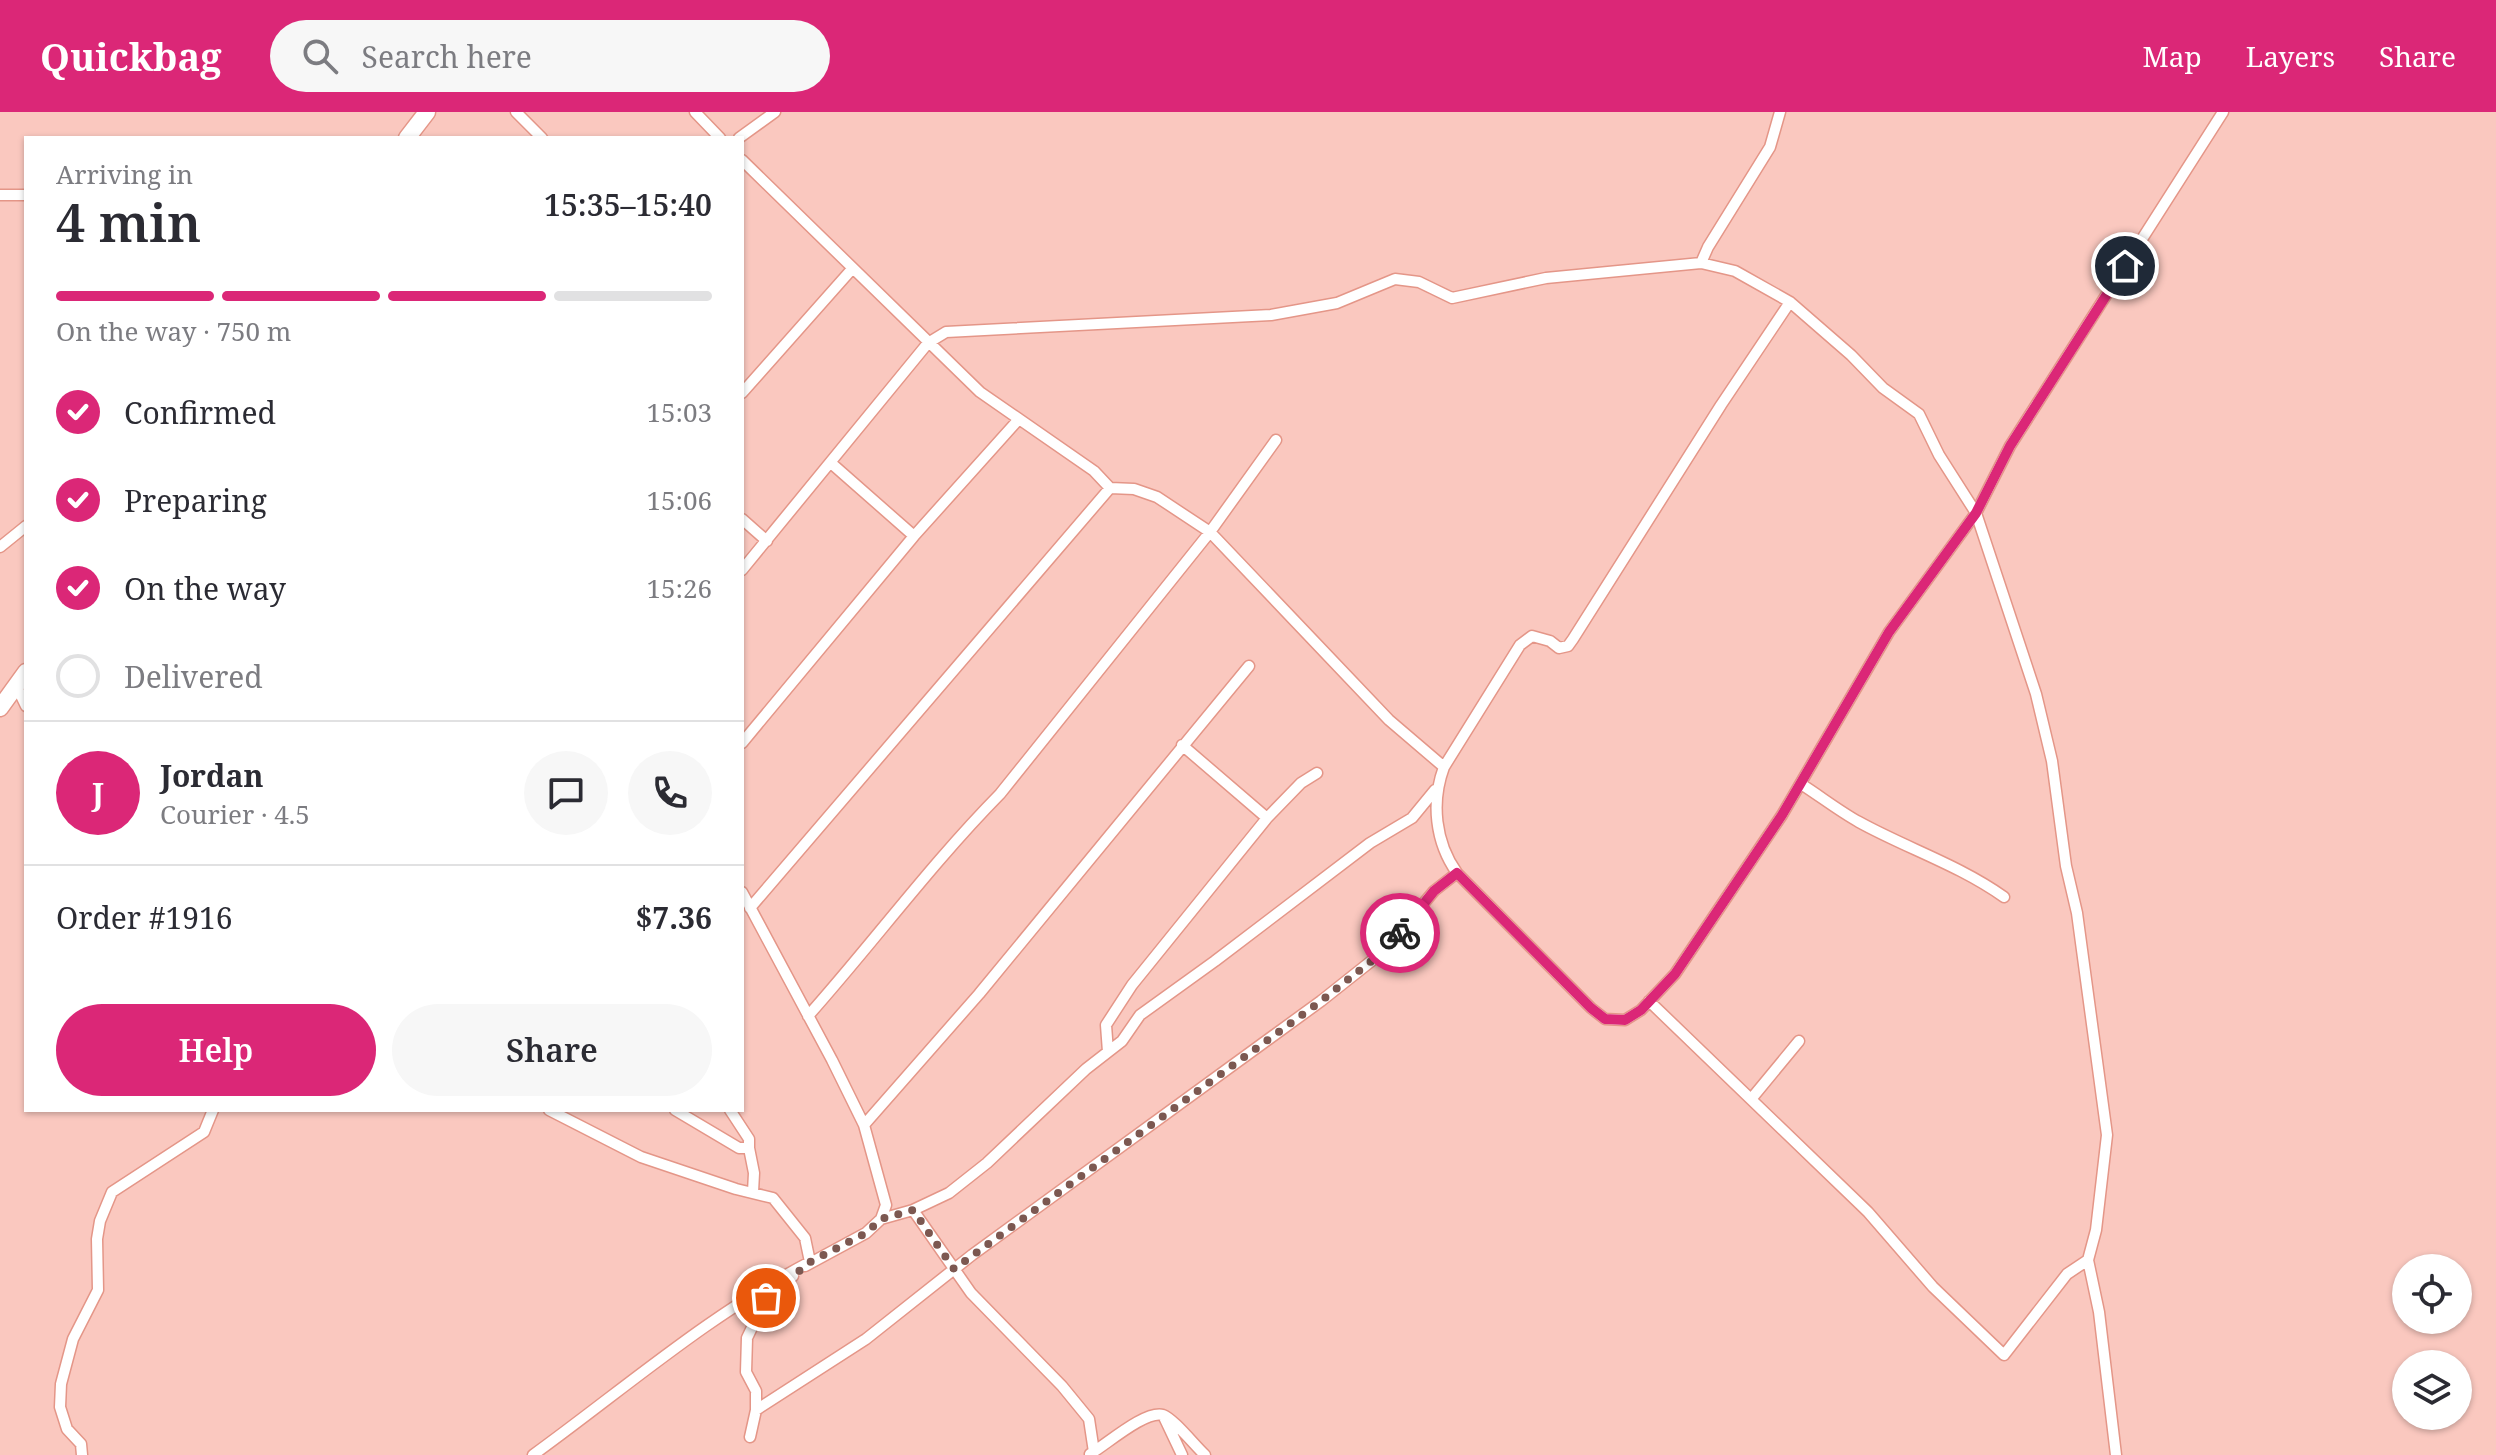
<!DOCTYPE html>
<meta charset="utf-8">
<style>
:root{--surface:#fff;--page:#f7f7f7;--text:#2b2b33;--muted:#7c7c81;--line:#e1e1e2;--accent:#db2777}
body{margin:0;font-family:"Noto Serif",serif;background:var(--page);color:var(--text);height:100vh;display:flex;flex-direction:column;font-size:30px;white-space:nowrap}
*{box-sizing:border-box;margin:0}
p{font-size:26px;color:var(--muted)}
.icon{flex:none;width:44px;height:44px;fill:none;stroke:currentColor;stroke-width:2;stroke-linecap:round;stroke-linejoin:round}
.map{position:relative;flex:1;overflow:hidden}
.side{position:absolute;left:24px;top:24px;width:720px;height:976px;display:flex;flex-direction:column;background:var(--surface);border-radius:0px;box-shadow:0 2px 6px #0004}
.side>*{flex:none}
.buttons{position:absolute;left:2392px;top:1142px;display:grid;gap:16px}
.buttons a{display:grid;place-items:center;width:80px;height:80px;border-radius:50%;background:var(--surface);box-shadow:0 2px 6px #0004;font-size:40px}
.pin{position:absolute;display:grid;place-items:center;width:68px;height:68px;color:#fff;margin:-34px;border:4px solid #fff;border-radius:50%;box-shadow:0 2px 8px #0007}
.courier{position:absolute;display:grid;place-items:center;width:80px;height:80px;margin:-40px;border:6px solid #db2777;border-radius:50%;background:#fff;color:#222;box-shadow:0 2px 10px #0007}
.overview em{font-style:normal;font-weight:600}
.overview div{display:flex;flex-direction:column-reverse}
.overview{display:flex;align-items:center;justify-content:space-between;height:136px;padding:0 32px}
h1{font-size:52px;font-weight:600;line-height:60px}
.bar{display:grid;grid-template-columns:repeat(4,1fr);gap:12px 8px;align-content:center;height:96px;padding:0 32px}
.bar i{height:10px;border-radius:6px;background:var(--line)}
.bar .current{background:var(--accent)}
.bar p{grid-column:span 4}
.line{display:flex;align-items:center;gap:20px;padding:0 32px;border-top:2px solid var(--line)}
.line div{flex:1}
.round{display:grid;place-items:center;flex:none;width:84px;height:84px;border-radius:42px;background:var(--page)}
ol{padding:0 32px;list-style:none}
li{display:flex;align-items:center;gap:24px;height:88px}
li p{margin-inline-start:auto}
li .icon{padding:8px;border-radius:50%;background:var(--accent);color:#fff;stroke-width:4}
li:last-child{color:var(--muted)}
li i{width:44px;height:44px;border:4px solid var(--line);border-radius:50%}
.cta{display:flex;gap:16px;margin-top:auto;padding:16px 32px}
.cta a{flex:1;height:92px;border-radius:48px;background:var(--accent);color:#fff;font-size:32px;font-weight:600;line-height:92px;text-align:center}
.cta a+a{background:var(--page);color:var(--text)}
header{display:flex;align-items:center;gap:48px;box-sizing:border-box;height:112px;padding:0 40px;background:var(--accent);color:#fff}
header strong{font-size:38px}
nav{display:flex;gap:44px;margin-inline-start:auto;font-size:28px}
.search{width:560px;height:72px;background:var(--page);display:flex;align-items:center;gap:20px;box-sizing:border-box;padding:0 28px;border-radius:44px;color:var(--muted);font-size:30px}
.map>svg:first-child{display:block}
.lines{fill:none;stroke-linecap:round;stroke-linejoin:round}
.minor-casing{stroke:#e49688;stroke-width:13}
.trunk-casing{stroke:#e49688;stroke-width:19}
.minor{stroke:#fff;stroke-width:10}
.trunk{stroke:#fff;stroke-width:16}
.done{stroke:#7c5851;stroke-width:8;stroke-dasharray:0 14.4}
.route{stroke:#db2777;stroke-width:10}
</style>
<header>
<strong>Quickbag</strong>
<div class="search"><svg class="icon" aria-label="search" viewBox="0 0 24 24"><circle cx="10" cy="10" r="6"/><path d="M15 15l6 6"/></svg>Search here</div>
<nav><a>Map</a><a>Layers</a><a>Share</a></nav>
</header>
<div class="map">
<svg width="2496" height="1343" viewBox="0 0 2496 1343">
<rect width="100%" height="100%" fill="#fac8bf"/>
<g class="lines">
<!-- minor casing -->
<g class="minor-casing">
<path id="minor" d="M516,0L542,26
M695,0L720,26
M739,26L775,0
M742,48L980,280L1094,359L1110,376L1134,377L1157,385L1210,420L1389,608L1444,655
M0,83H26
M1701,151L1708,135L1770,35L1780,0
M1790,190L1721,293L1573,527L1568,534L1559,536L1550,529L1532,524L1520,533L1444,655C1431,690 1435,730 1457,761L1591,896L1605,907L1625,908L1641,898L1675,862L1782,703L1889,520L1976,401L2010,334L2223,0
M742,281L852,157
M831,351L914,424
M742,407L767,429
M0,435L26,414
M742,458L928,231L946,220L1271,203L1337,191L1395,167L1419,170L1452,186L1546,166L1701,151L1735,159L1790,190L1851,243L1883,276L1919,302L1939,343L1976,401L2036,582L2052,649L2066,754L2077,801L2107,1023L2096,1118L2088,1148L2099,1200L2116,1343
M16,573L26,594
M742,631L914,424L1019,307
M1182,633L1267,706
M1801,672C1820,684 1839,699 1859,710C1906,736 1959,753 2004,785
M742,780L832,948L864,1013L886,1093L881,1107L866,1121L805,1154
M750,796L1110,376
M1649,889L1868,1100L1933,1175L2004,1243L2067,1162L2088,1148
M808,904C873,831 931,752 1000,682L1210,420L1276,328
M1108,940L1106,913L1132,873L1267,706L1301,671L1317,661
M1752,986L1799,929
M675,998L739,1036H749V1027L730,998
M864,1013L979,882L1249,554
M749,1036L754,1061L753,1080
M913,1098L971,1181L1062,1274L1089,1307L1094,1340
M881,1107L913,1098L949,1081L987,1051L1086,957L1122,929L1140,903L1215,849L1370,731L1412,706L1435,678
M756,1298L866,1227L972,1143L1321,889L1384,839L1434,779L1457,761
M1164,1305L1182,1343
M750,1325L756,1298V1279L746,1260L747,1226L766,1186L793,1164
M1090,1342C1106,1333 1145,1298 1163,1303C1174,1307 1195,1334 1205,1343
M82,1343L81,1332L67,1317L60,1295L61,1272L73,1227L98,1178L97,1127L100,1109L112,1080L204,1020L213,998
M533,1343C624,1277 710,1202 810,1150L805,1126L773,1086L736,1077L641,1045L549,998"/>
</g>
<!-- trunk casing -->
<g class="trunk-casing">
<path id="trunk" d="M407,26L427,0
M0,596L26,560"/>
</g>
<!-- minor -->
<use href="#minor" class="minor"/>
<!-- trunk -->
<use href="#trunk" class="trunk"/>
</g>
<g class="lines">
<!-- done -->
<path class="done" d="M766,1186L810,1150L866,1121L881,1107L913,1098L954,1157L1321,889L1384,839L1400,821"/>
<!-- route -->
<path class="route" d="M1400,821L1434,779L1457,761L1591,896L1605,907L1625,908L1641,898L1675,862L1782,703L1889,520L1976,401L2010,334L2125,154"/>
</g>
</svg>
<div class="buttons">
<a><svg class="icon" aria-label="locate" viewBox="0 0 24 24"><circle cx="12" cy="12" r="6"/><path d="M12 2v4M12 18v4M2 12h4M18 12h4"/></svg></a>
<a><svg class="icon" aria-label="layers" viewBox="0 0 24 24"><path d="M12 4l9 5-9 5-9-5zM3 14l9 5 9-5"/></svg></a>
</div>
<div class="pin" style="left:766px;top:1186px;background:#ea580c"><svg class="icon" aria-label="bag" viewBox="0 0 24 24"><path d="M5 8h14l-1 12H6zM9 8a3 3 0 0 1 6 0"/></svg></div>
<div class="pin" style="left:2125px;top:154px;background:#1f2937"><svg class="icon" aria-label="home" viewBox="0 0 24 24"><path d="M3 11l9-7 9 7M6 9v11h12V9"/></svg></div>
<div class="courier" style="left:1400px;top:821px"><svg class="icon" aria-label="bike" viewBox="0 0 24 24"><circle cx="6" cy="16" r="4"/><circle cx="18" cy="16" r="4"/><path d="M6 16l4-8h5l3 8M10 8l3 8H6M13 5h3"/></svg></div>
<section class="side">
<div class="overview"><div><h1>4 min</h1><p>Arriving in</p></div><em>15:35–15:40</em></div>
<div class="bar"><i class="current"></i><i class="current"></i><i class="current"></i><i></i><p>On the way · 750 m</p></div>
<ol>
<li><svg class="icon" aria-label="check" viewBox="0 0 24 24"><path d="M5 12l5 5 9-10"/></svg>Confirmed<p>15:03</p></li>
<li><svg class="icon" aria-label="check" viewBox="0 0 24 24"><path d="M5 12l5 5 9-10"/></svg>Preparing<p>15:06</p></li>
<li><svg class="icon" aria-label="check" viewBox="0 0 24 24"><path d="M5 12l5 5 9-10"/></svg>On the way<p>15:26</p></li>
<li><i></i>Delivered</li>
</ol>
<div class="line" style="height:144px"><b class="round" style="background:var(--accent);color:#fff">J</b><div><b>Jordan</b><p>Courier · 4.5</p></div><a class="round"><svg class="icon" aria-label="chat" viewBox="0 0 24 24"><path d="M4 5h16v11H9l-5 4z"/></svg></a><a class="round"><svg class="icon" aria-label="phone" viewBox="0 0 24 24"><path d="M5 4h4l2 5-3 2q2 4 5 5l2-3 5 2v4C11 20 4 13 5 4z"/></svg></a></div>
<div class="line" style="height:104px"><div>Order #1916</div><b>$7.36</b></div>
<div class="cta"><a>Help</a><a>Share</a></div>
</section>
</div>
